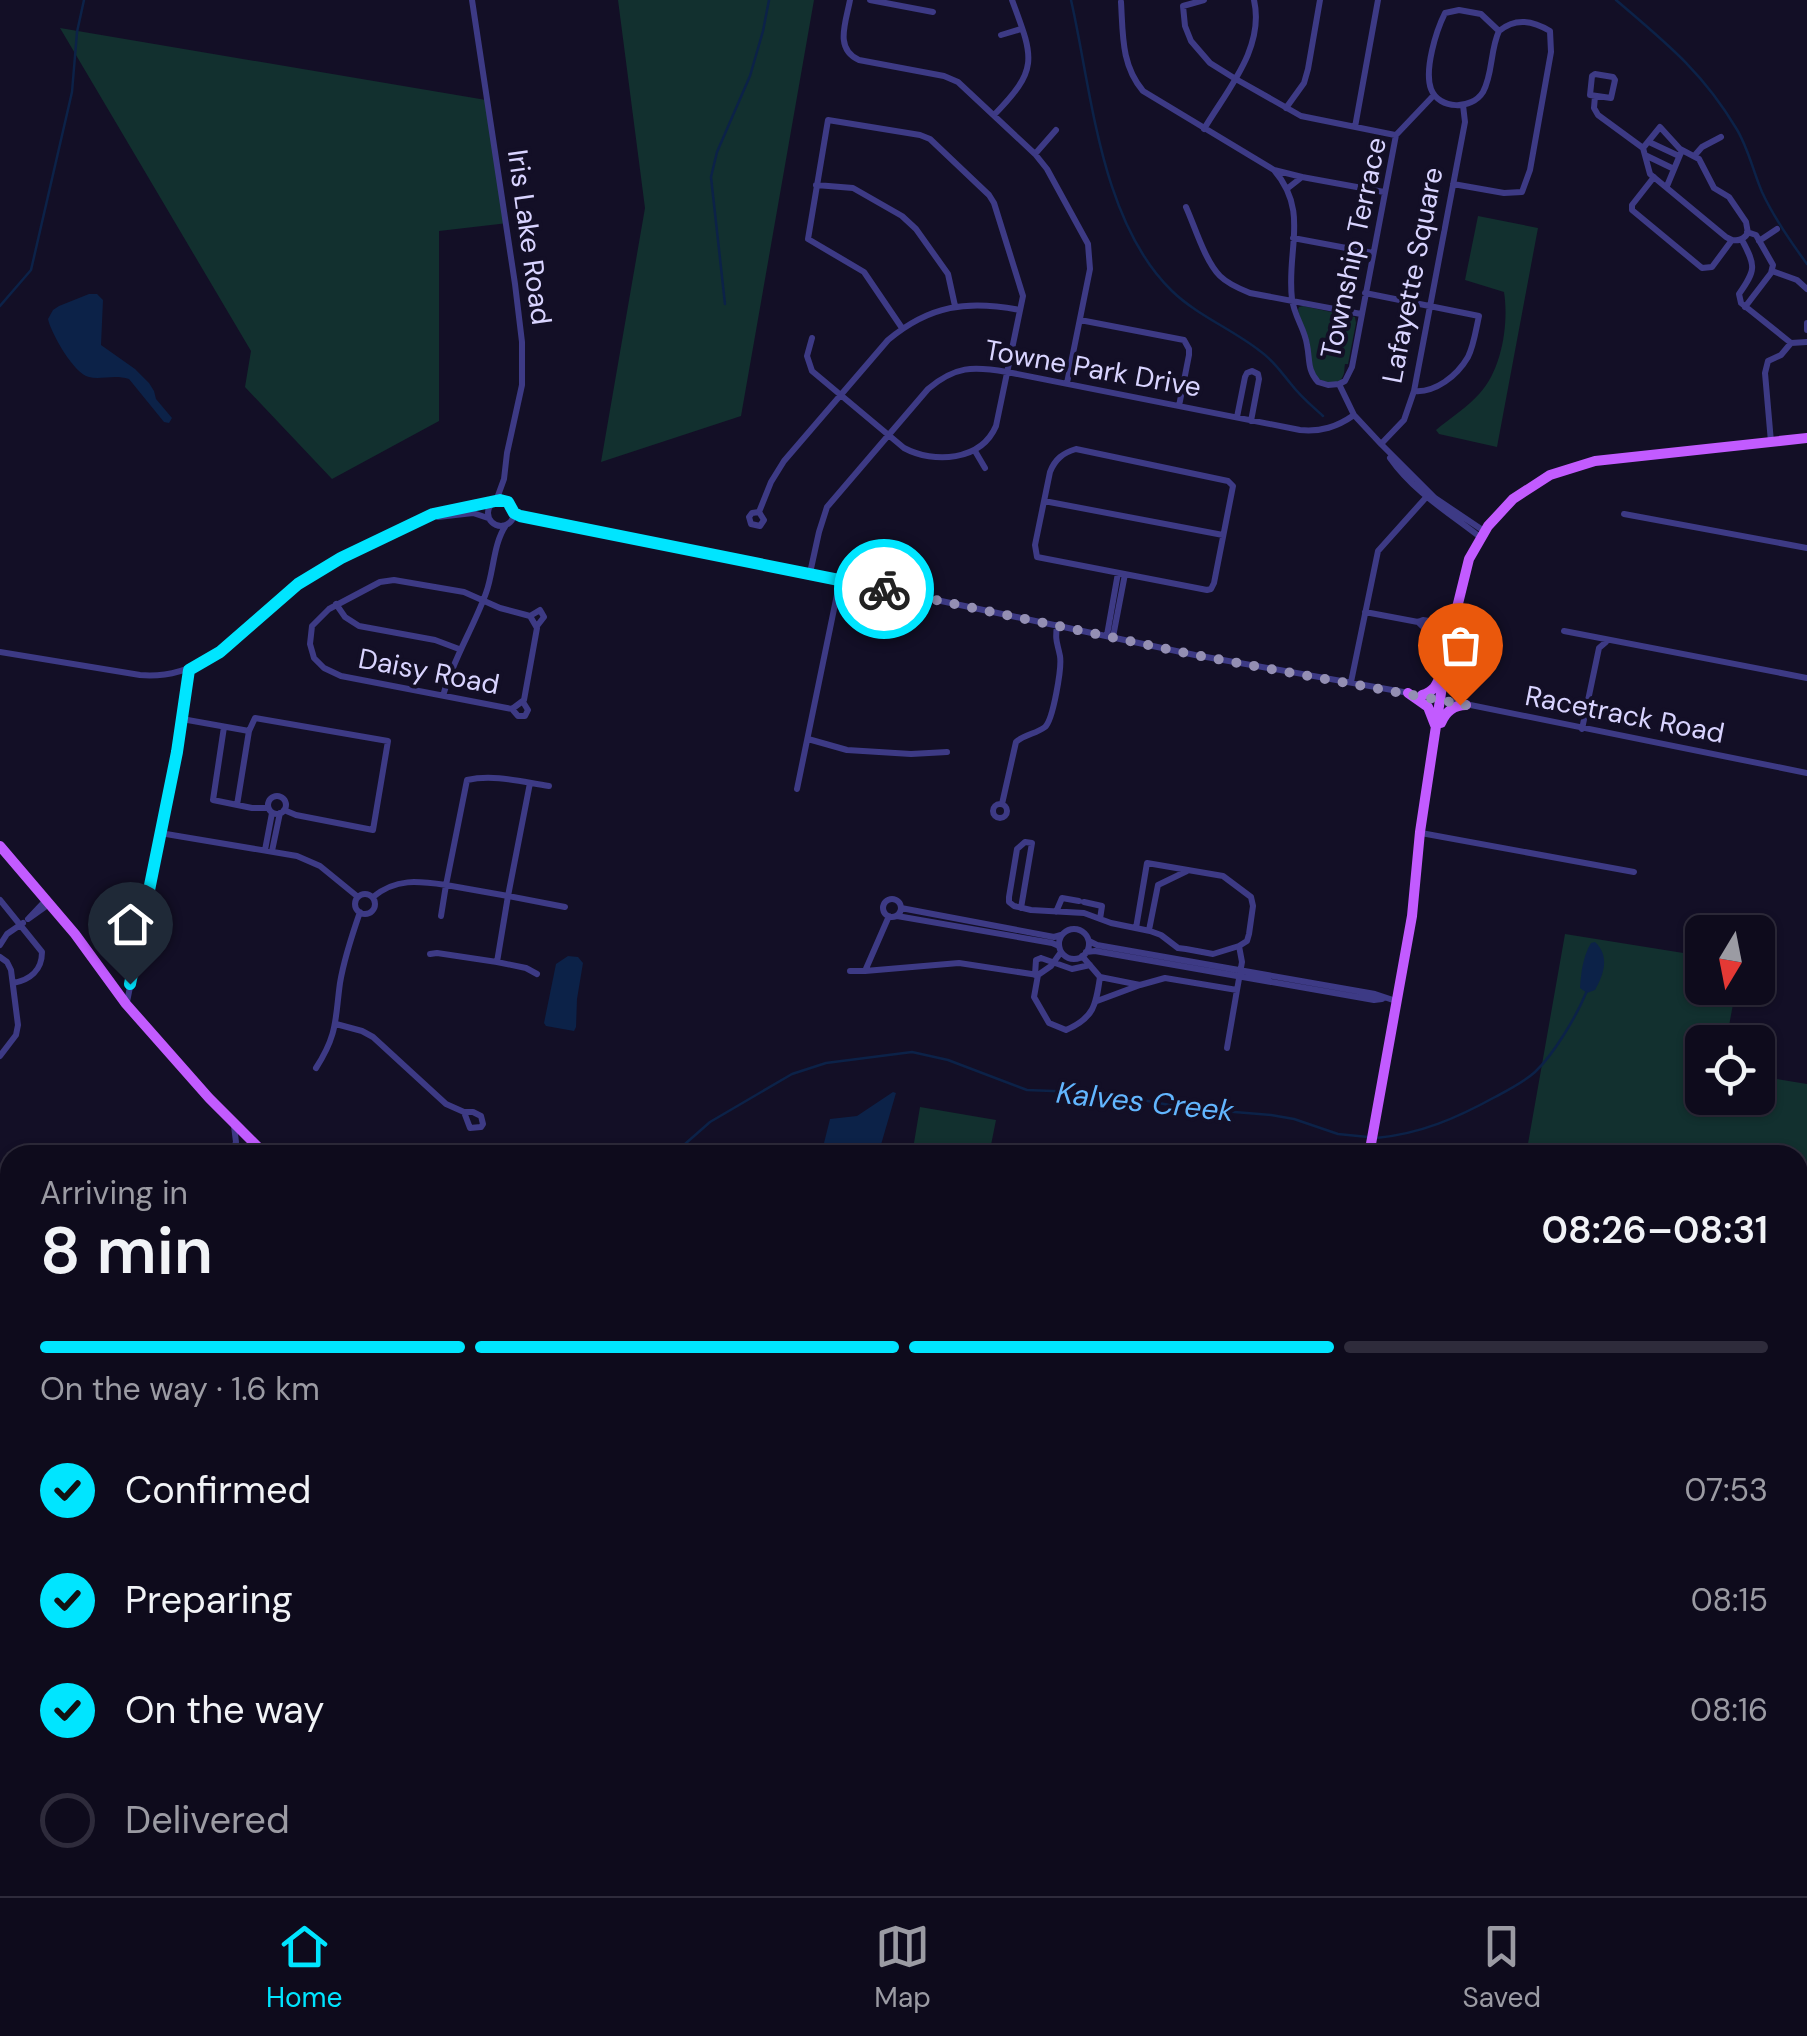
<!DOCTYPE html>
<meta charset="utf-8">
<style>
:root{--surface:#0e0b1c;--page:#1c1929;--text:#f1f3f6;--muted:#9b9ba3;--line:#2e2b3b;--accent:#00e5ff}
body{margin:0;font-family:"DM Sans",sans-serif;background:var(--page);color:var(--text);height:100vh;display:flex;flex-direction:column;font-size:38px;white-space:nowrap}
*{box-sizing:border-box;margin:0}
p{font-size:32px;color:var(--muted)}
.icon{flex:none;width:55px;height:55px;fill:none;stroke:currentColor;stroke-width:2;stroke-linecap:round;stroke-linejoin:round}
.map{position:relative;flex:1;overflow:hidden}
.drawer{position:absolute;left:0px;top:1145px;width:1808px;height:752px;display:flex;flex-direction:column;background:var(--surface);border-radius:30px 30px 0 0;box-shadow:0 2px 8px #0004,0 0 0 2px var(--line)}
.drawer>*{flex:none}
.needle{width:65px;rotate:190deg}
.fabs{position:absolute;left:1685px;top:915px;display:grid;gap:20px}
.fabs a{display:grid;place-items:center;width:90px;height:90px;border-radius:15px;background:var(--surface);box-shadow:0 2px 8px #0004,0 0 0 2px var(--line);font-size:50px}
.pin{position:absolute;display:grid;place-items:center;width:85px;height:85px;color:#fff;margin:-102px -42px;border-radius:50% 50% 50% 0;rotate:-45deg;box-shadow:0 0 10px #0007}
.pin .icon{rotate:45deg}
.courier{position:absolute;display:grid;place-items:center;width:100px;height:100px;margin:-50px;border:8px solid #00e5ff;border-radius:50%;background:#fff;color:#222;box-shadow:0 2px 12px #0007}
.head em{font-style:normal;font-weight:600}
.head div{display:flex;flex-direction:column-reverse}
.head{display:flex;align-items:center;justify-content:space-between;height:170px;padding:0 40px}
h1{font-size:65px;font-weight:600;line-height:75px}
.bar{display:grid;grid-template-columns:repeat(4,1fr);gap:15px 10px;align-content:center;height:120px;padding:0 40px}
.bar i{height:12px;border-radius:8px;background:var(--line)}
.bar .on{background:var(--accent)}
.bar p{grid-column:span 4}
ol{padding:0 40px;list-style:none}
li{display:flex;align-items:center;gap:30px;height:110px}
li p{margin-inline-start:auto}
li .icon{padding:10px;border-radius:50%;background:var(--accent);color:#111;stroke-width:4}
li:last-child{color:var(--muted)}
li i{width:55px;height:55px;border:5px solid var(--line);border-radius:50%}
.tabs{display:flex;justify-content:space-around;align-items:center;height:140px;border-top:2px solid var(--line);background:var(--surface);font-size:28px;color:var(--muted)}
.tabs a{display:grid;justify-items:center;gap:5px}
.tabs .on{color:var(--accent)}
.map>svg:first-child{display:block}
.green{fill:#12302f}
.water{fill:#0c2248}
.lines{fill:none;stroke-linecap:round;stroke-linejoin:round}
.stream{stroke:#0c2248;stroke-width:2.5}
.minor{stroke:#3d3a85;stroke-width:6}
.major{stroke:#c25bff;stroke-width:10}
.done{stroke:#948fb3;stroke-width:10;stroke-dasharray:0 18}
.route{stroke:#00e5ff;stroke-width:12}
.labels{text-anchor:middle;stroke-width:8;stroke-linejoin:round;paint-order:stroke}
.street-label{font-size:28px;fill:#d9d4ff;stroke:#130f26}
.water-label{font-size:30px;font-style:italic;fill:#62b6ff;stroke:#130f26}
</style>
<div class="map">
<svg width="1807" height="1896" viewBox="0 0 1807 1896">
<rect width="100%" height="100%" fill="#130f26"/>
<!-- green -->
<path class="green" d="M618,0H814L741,416L601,462L645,208Z
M60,28L486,100L508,223L439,231V421L332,479L245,387L251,351Z
M1478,216L1538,228L1497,447L1439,434L1436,430C1450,418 1468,407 1480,393C1502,369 1509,323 1504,292L1465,280Z
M1303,306L1355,317L1356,323L1348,364H1345C1344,368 1345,372 1343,376C1338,388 1322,382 1315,376L1298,310L1299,307Z
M1565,934L1702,956V988H1736L1726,1042H1702V1098H1758V1076L1807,1084V1343L1798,1341V1155H1526Z
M920,1107L996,1120L989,1155H912Z
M0,1196L10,1197V1580L0,1563Z
M10,1662V1888H135L141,1896H0V1667Z
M374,1888H611L610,1896H373Z"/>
<!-- water -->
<path class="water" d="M89,294H97L103,300L101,345L135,369L149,383L154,391L156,399L172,418L169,423L164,422L129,379C114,374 101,380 89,377C74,374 51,333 48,319L53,310L59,306Z
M1595,942C1610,956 1604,974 1595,990L1587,993L1580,988C1581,973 1583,956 1591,943Z
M568,956L578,957L583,963L577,999L576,1027L574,1031L546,1026L544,1023L556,964Z
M893,1092L896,1093L878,1155C861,1155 834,1161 823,1147L830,1119L857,1116Z"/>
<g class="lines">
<!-- stream -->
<path class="stream" d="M1071,0C1092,92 1100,221 1172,291C1198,316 1232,329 1260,351C1273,360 1281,372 1291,384C1300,396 1312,406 1323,416
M1616,0C1665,42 1702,71 1736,128C1748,147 1753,171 1762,192C1774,218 1790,241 1807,264
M725,304L711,177L717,152L750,76L763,31L769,0
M0,306L31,270L72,92L77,32L84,0
M1376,1138C1420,1134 1457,1118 1495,1097C1508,1090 1524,1082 1535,1072C1554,1054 1576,1017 1586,993
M679,1155L685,1144L710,1122L792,1074L826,1063L912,1052L948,1060L1027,1090L1104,1093L1186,1108L1271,1115L1294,1119L1338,1134L1368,1137
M458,1888L470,1896"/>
<!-- minor -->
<path class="minor" d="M472,0L515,284L522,342V385L507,453L504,479L496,501
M850,0C846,22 834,49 859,60L944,76L958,82L1035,154L1047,169L1088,244L1090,269L1067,383
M870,0L933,12
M1204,0L1183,6L1185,26L1191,41L1210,63L1234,78L1301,116L1395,135
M1121,2C1123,34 1121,65 1143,91L1274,170C1310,212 1286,250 1292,299C1294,316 1305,329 1307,345C1310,359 1307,370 1318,382L1328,385L1339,384
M1459,10L1481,14L1499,31C1490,50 1493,74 1483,92C1472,110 1439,110 1431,89C1424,70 1436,31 1445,13Z
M1001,35L1021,29
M1595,74L1613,77L1615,80L1611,98L1590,95L1592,76Z
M1434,95L1396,135L1352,367L1345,381L1339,384L1354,415L1381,444L1435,498L1484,531
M1595,96L1594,108L1598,115L1643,148
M1286,108L1304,83L1308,69L1320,0
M994,115C1039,69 1034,59 1012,0
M1355,127L1378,0
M1660,127L1680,149L1699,159L1714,188L1729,197L1746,222L1748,233C1742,242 1734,242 1726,237L1650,174L1643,148Z
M1204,129C1227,90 1265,48 1254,0
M1649,142L1679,156
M1035,154L1056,130
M1645,155L1674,169
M1695,155L1702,147L1721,137
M1274,170L1302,177
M1654,177L1632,205V210L1702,268L1712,267L1732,240
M1453,184L1504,193L1522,192L1530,170L1551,52L1550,31C1533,21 1516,17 1499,31
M816,185L853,188L902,216L916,229L948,274L955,306
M1667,186L1682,150
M1288,188L1302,177L1384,192
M1186,207C1195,227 1205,261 1220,276C1228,284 1240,289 1250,293L1361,314
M1293,238L1373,253
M1742,240C1756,266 1756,270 1739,294L1741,303L1791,343L1807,342
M1759,241L1777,229
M1772,271L1797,280L1807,289
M1365,293L1479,316C1476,329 1474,345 1468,357C1457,376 1435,393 1414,391
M1745,307L1771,273L1773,265L1756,235L1747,232
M1080,320L1184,340L1189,349V355L1179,406
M1807,323V330
M812,338L807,356L812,371L904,448C934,464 981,461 996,426L1023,296L994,203L989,195L930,139L920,135L828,120L808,239L864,272L902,328
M1237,417L1245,377L1247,373L1252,371L1258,374L1259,379L1251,421
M1771,442L1765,373L1768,361L1781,355L1791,343
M1381,444L1404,420L1414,391L1465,122L1463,105
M1076,449L1228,481L1233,486L1214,583L1211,589L1207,590L1037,557L1035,545L1050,472C1055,459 1063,453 1076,449Z
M975,451L985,468
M1390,458C1414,492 1448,512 1480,537
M488 513a13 13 0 1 1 26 0a13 13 0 1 1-26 0Z
M1044,501L1223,535
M759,512L764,520L760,526L751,524L749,517L752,513L759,512L771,482L784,461L888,340C930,305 967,300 1020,310
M514,513L557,525L682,550L791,569L1195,655L1409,693
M1624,514L1807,548
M438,517L473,513L488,518
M810,573L819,532L827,507L928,389C955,366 973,366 1007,372L1300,430C1321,432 1337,427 1354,415
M336,604L345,617L359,626L435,640L459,649
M1365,612L1418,622L1423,620L1452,625
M530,616L537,628L524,700L512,709L341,676L324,668L314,658L310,644L312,626L329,609L380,582L394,580L464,592L500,608L530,616L540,610L544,617L537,626
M1418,622L1422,626L1451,632
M1564,631L1807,678
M1107,635L1118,573
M1113,637L1125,574
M0,652L140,675C219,682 259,606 321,569C344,556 368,546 391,535C407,528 422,517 439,512C456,507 475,506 493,503
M1351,682L1378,551L1430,493
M443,696C453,659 473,629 486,593C494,571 493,544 506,525
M1426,696L1807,773
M512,709L518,716H525L528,710L523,702
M182,719L249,731
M224,727L213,800L252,808H268
M1582,729L1599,648L1606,642
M808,739L847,750L911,754L947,752
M530,783L508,896L446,885L467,780C494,774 522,782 549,786
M797,789L840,580
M268 805a9 9 0 1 1 18 0a9 9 0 1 1-18 0Z
M993 811a7 7 0 1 1 14 0a7 7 0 1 1-14 0Z
M1002,804L1016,742C1025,734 1036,734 1045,727C1053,720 1062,668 1060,656C1057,641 1055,642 1057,625
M237,805L249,731L255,718L388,741L373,830L296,815L284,810
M160,833L297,856L320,866L358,897
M1421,833L1634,872
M265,850L272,813
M272,851L280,813
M355 904a10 10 0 1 1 20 0a10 10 0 1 1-20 0Z
M373,897C396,878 418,881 446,885L441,916
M883 908a9 9 0 1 1 18 0a9 9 0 1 1-18 0Z
M0,900L42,952C42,970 30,980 13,983
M46,900L28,919L49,904
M1084,902L1102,906L1100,919
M901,908L1054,937L1061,935
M1021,908L1032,843L1025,842L1017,849L1009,897V902L1014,906L1031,910L1084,913L1111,923L1150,931L1161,935L1178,948L1186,949L1213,954L1239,946L1242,962L1237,990L1165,978L1140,985
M1056,912L1062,898L1079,901
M889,916L865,971L959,963L1038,975
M897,916L1052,943L1059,946
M1136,928L1147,863L1223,876L1251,897L1253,906L1249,934L1247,941L1239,946
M1059 944a15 15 0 1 1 30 0a15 15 0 1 1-30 0Z
M1149,930L1158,885L1187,871
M1089,941L1097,945L1375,994L1396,1001
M0,945L7,934L23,923
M1061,952L1051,966L1038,975L1034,997L1049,1023L1066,1030C1094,1018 1096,1005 1100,977L1082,956
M1086,952L1095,951L1374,1000L1382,999
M430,954L437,953L497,962L508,896L565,907
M0,957L7,962L11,970L18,1025L16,1035L0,1056
M1041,958L1072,969L1090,965
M497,962L526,968L537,974
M850,971H865
M1035,975L1036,960L1041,958
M1097,1001L1140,985L1100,977
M127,1002L177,751L189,670
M336,1024L362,1031L373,1037L446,1104L464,1112L470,1128L481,1127L483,1124L481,1116L473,1112H464
M1227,1048L1237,990
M316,1068C338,1034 335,1019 340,983C344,959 352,935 360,912
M233,1153L247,1149L262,1155
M232,1154L236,1142L234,1126
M0,1196H10
M1798,1328L1807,1330
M0,1373L10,1372
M1798,1389L1807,1391
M1798,1482L1807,1484
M1798,1725L1807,1727
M191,1888L194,1896
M285,1888L333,1896
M343,1896L345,1888
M997,1896L998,1888
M1054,1896L1055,1888
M1468,1896L1470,1888
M1567,1896L1568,1888"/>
<!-- major -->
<path class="major" d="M1408,693L1428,707L1435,725
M1422,695C1435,691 1437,684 1442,672
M1441,723C1446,711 1454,705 1466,705
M0,846L75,934L126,1004L209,1098L266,1155
M1369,1155L1412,916L1420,832L1449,640L1469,559L1488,526L1513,499L1550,475L1595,461L1807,438
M1798,1568L1807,1511
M883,1888L900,1896
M1121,1888L1140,1896
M1245,1896L1246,1888
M1741,1896L1743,1888
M1796,1896L1807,1838"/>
</g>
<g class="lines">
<!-- done -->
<path class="done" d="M884,589L1195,655L1466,705H1460"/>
<!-- route -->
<path class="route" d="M130,984L177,752L189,670L220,652L298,584L341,558L433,514L500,500L508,502L514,513L520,516L884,589"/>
</g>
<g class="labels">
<!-- street labels -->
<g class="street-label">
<text transform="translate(530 237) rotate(82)" y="10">Iris Lake Road</text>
<text transform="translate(1353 248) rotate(-78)" y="10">Township Terrace</text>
<text transform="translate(1412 275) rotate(-79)" y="10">Lafayette Square</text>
<text transform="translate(1093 368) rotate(10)" y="10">Towne Park Drive</text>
<text transform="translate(429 671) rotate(11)" y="10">Daisy Road</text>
<text transform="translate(1625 714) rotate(11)" y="10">Racetrack Road</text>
</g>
<!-- water labels -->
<g class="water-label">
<text transform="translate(1145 1102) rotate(6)" y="10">Kalves Creek</text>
</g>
</g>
</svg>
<div class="fabs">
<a><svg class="needle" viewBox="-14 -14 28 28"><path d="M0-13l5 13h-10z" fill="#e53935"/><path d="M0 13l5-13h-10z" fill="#9b9ba3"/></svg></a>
<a><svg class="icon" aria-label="locate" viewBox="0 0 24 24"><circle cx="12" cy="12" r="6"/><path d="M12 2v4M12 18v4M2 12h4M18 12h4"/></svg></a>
</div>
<div class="pin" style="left:1460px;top:705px;background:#ea580c"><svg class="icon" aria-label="bag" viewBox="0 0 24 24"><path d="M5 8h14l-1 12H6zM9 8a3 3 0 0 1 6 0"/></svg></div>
<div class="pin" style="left:130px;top:984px;background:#1f2937"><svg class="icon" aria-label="home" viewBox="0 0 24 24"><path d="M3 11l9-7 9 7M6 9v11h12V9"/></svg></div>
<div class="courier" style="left:884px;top:589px"><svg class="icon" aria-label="bike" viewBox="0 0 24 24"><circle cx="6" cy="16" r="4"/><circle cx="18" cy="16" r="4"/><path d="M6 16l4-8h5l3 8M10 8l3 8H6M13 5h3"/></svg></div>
<section class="drawer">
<div class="head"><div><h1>8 min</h1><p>Arriving in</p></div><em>08:26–08:31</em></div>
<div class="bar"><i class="on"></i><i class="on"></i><i class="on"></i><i></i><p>On the way · 1.6 km</p></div>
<ol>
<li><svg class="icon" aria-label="check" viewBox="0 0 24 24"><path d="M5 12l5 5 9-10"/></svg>Confirmed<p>07:53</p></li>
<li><svg class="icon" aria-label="check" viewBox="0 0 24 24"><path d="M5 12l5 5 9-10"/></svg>Preparing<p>08:15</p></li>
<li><svg class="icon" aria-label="check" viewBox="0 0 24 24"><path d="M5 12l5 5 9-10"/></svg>On the way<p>08:16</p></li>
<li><i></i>Delivered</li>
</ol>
</section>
</div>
<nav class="tabs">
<a class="on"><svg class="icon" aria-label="home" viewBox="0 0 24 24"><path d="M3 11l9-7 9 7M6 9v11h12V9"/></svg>Home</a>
<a><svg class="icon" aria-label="map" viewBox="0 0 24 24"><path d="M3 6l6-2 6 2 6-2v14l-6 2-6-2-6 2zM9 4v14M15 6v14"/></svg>Map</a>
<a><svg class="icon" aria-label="saved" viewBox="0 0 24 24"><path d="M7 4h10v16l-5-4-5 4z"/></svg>Saved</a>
</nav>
